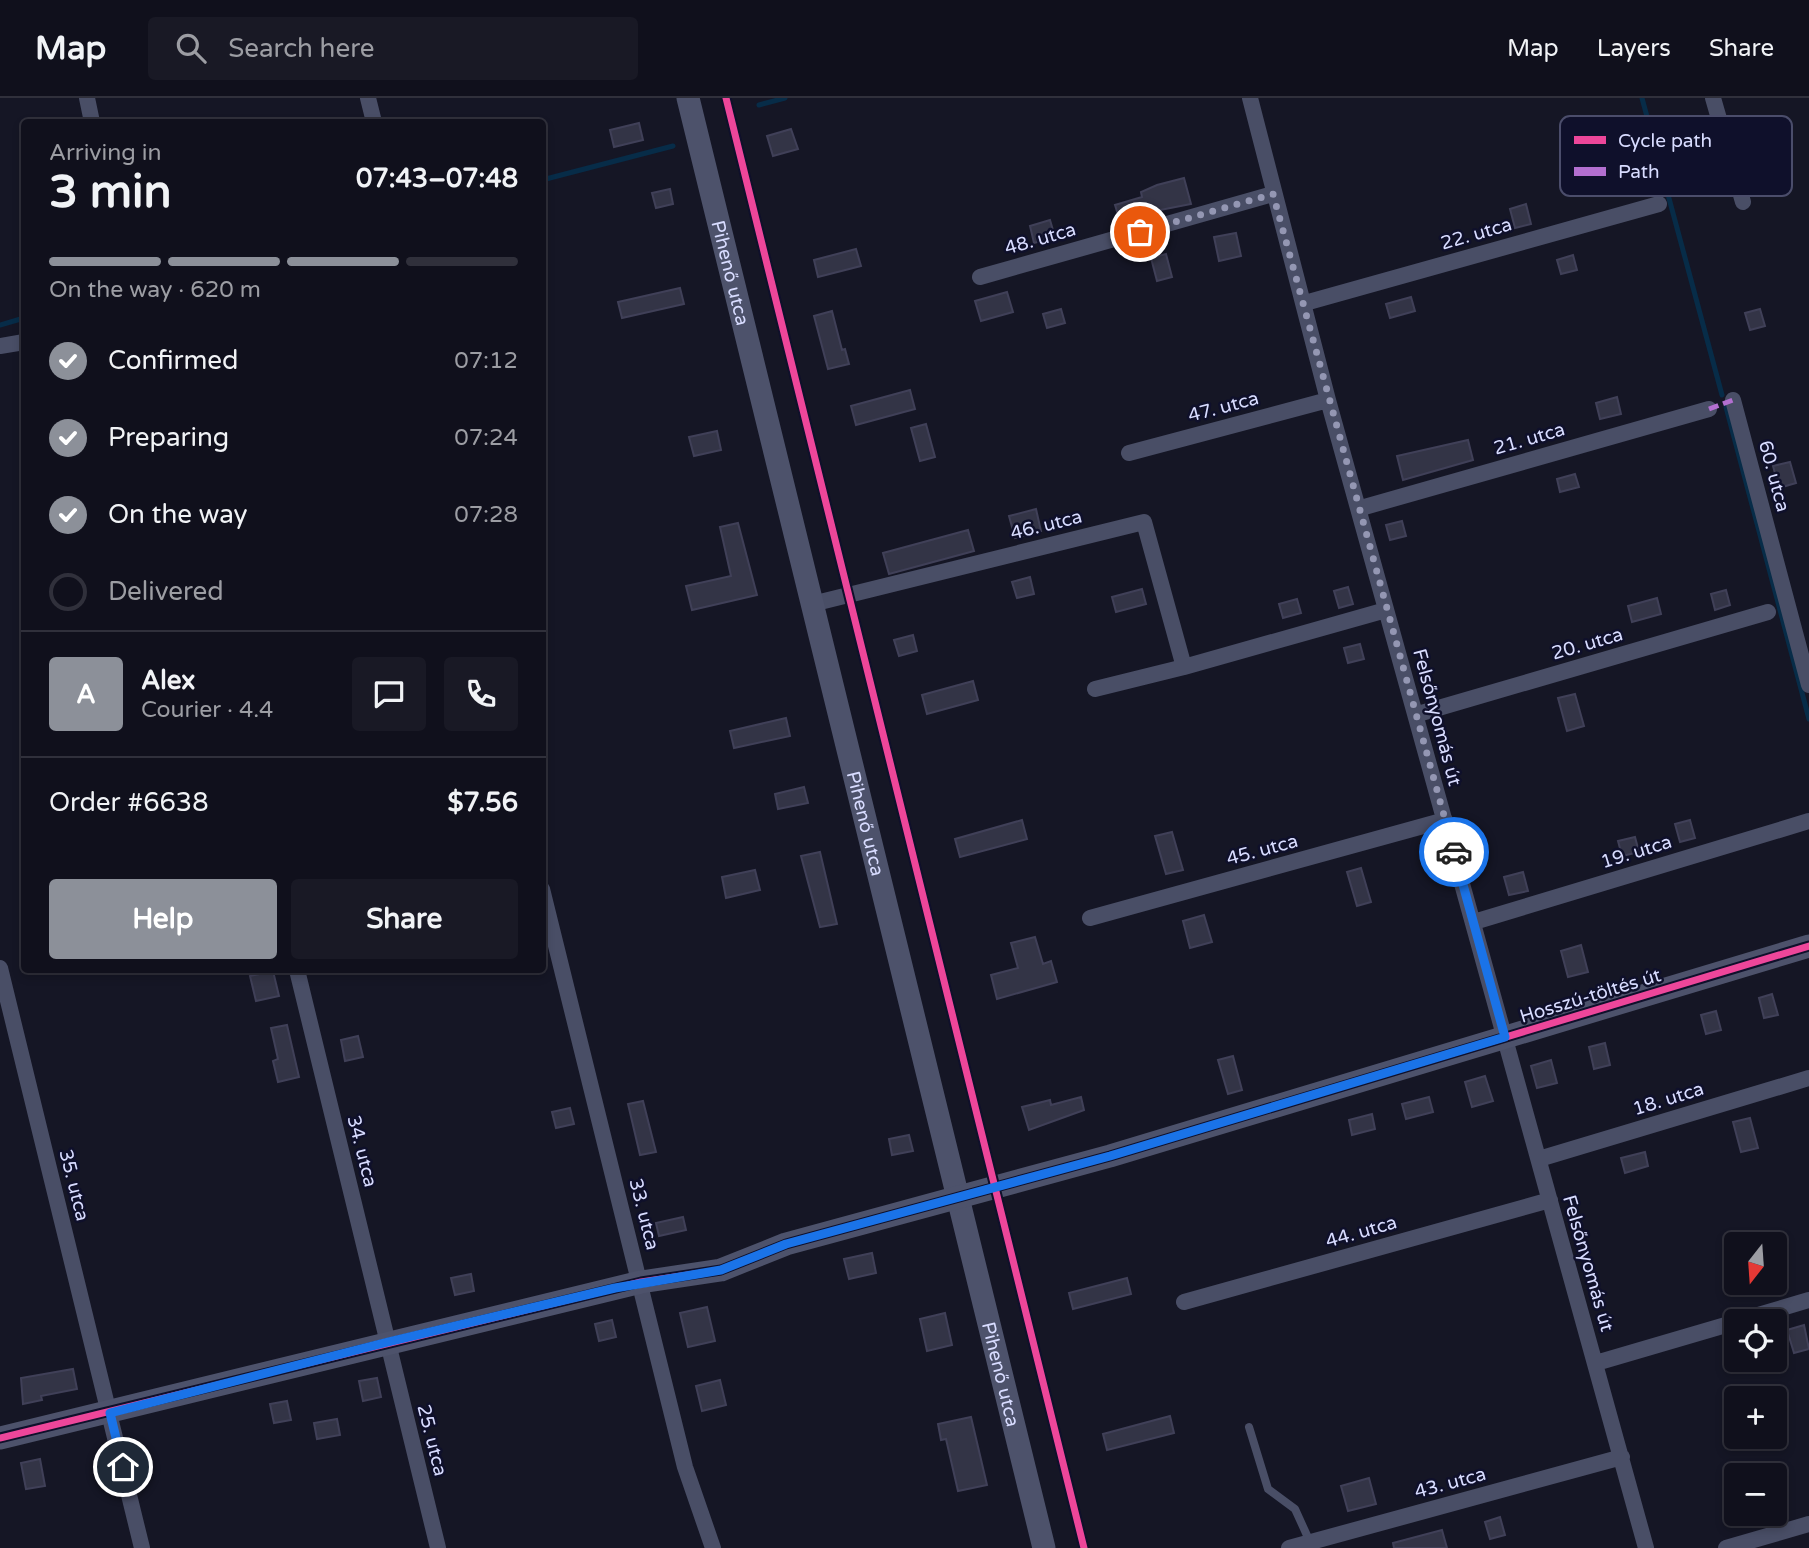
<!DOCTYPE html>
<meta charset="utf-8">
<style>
:root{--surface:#10101c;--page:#191925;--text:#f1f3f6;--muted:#9c9da3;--line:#30303b;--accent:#8c9099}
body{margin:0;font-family:"Varela Round",sans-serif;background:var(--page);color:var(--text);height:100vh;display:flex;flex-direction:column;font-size:26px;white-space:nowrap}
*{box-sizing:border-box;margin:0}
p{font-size:23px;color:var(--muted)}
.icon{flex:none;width:38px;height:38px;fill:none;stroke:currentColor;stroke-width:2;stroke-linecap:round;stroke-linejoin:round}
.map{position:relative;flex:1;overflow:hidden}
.drawer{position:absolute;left:21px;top:21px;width:525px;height:854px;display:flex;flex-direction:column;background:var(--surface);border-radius:7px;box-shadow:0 4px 10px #0003,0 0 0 2px var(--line)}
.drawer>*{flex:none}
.needle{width:46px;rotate:197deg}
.tools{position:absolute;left:1724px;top:1134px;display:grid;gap:14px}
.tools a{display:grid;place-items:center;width:63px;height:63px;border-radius:7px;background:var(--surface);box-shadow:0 4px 10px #0003,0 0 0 2px var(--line);font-size:35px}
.pin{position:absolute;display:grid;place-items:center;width:60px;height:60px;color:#fff;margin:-30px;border:4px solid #fff;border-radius:50%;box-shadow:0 2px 7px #0007}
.courier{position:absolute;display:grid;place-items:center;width:70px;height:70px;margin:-35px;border:5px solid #1a73e8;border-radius:50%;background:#fff;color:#222;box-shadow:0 2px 9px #0007}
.overview em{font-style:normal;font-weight:700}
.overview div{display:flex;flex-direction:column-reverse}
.overview{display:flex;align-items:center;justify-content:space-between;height:119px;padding:0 28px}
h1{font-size:46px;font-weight:700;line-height:52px}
.bar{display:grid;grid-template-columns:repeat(4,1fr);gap:10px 7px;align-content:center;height:84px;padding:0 28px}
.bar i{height:9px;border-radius:5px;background:var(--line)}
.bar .active{background:var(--accent)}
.bar p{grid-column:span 4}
.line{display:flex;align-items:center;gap:18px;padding:0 28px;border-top:2px solid var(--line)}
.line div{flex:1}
.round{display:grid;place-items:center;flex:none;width:74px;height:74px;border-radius:7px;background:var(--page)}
ol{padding:0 28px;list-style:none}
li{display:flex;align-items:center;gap:21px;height:77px}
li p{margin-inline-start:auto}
li .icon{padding:7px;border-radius:50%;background:var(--accent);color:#fff;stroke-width:4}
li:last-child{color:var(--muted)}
li i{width:38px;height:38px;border:4px solid var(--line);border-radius:50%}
.button{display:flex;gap:14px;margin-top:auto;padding:14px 28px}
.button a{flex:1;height:80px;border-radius:7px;background:var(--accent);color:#fff;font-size:28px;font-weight:700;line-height:80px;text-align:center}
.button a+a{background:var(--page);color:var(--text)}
header{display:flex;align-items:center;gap:42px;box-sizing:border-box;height:98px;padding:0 35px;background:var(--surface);border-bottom:2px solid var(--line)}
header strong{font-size:33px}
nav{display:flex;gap:38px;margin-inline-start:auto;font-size:24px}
.search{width:490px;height:63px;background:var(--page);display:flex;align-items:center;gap:18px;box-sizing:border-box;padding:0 24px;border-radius:7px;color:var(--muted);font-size:26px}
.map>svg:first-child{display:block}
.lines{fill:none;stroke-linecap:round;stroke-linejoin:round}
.stream{stroke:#072c48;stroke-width:5}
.building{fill:#333446;stroke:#404058;stroke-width:2}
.lane{stroke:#494e66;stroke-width:8}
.street{stroke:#494e66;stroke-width:16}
.secondary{stroke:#4d526b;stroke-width:23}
.quiet{stroke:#b36fd0;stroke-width:5;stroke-dasharray:10 5;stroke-linecap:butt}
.cycleway-casing{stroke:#0f102b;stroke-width:11}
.cycleway{stroke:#ed469a;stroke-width:7}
.done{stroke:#9497b3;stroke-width:7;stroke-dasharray:0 12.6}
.route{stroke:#1a73e8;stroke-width:9}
.labels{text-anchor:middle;stroke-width:5;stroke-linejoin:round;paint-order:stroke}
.street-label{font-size:19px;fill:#d8dcff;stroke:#0f102b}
.key{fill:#0f102b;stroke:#4b4d6b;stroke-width:2}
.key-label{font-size:19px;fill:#d8dcff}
</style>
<header>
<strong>Map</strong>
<div class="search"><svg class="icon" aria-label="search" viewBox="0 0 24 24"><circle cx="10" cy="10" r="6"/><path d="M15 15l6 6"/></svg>Search here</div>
<nav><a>Map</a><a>Layers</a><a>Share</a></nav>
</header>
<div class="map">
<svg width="1809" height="1450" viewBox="0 0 1809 1450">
<rect width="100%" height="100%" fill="#151625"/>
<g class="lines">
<!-- stream -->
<path class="stream" d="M1642,0L1722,297
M759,7L785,0
M542,82L673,48
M0,227L24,220
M1726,309L1809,621"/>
</g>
<!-- building -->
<path class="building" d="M639,25L643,42L614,49L610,32Z
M791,31L798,51L773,58L767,38Z
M1184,80L1191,106L1119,120L1115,107L1142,99L1141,94L1157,87Z
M670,91L673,106L656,110L652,95Z
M1526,106L1531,126L1515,130L1510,111Z
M1050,122L1055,139L1034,145L1030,128Z
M1236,135L1241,158L1219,163L1214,139Z
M856,151L861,168L818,179L814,162Z
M1166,156L1172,179L1157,183L1151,160Z
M1573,157L1577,172L1561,176L1557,162Z
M680,190L684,206L622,220L618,204Z
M1007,194L1013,214L981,223L975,203Z
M1411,199L1415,213L1390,220L1386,206Z
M1061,211L1065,225L1047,230L1043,216Z
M1760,211L1765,228L1750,232L1745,215Z
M832,213L842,252L845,251L849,266L828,271L814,218Z
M910,292L915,311L856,327L851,308Z
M1617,299L1621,316L1600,321L1596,305Z
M926,326L935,359L920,363L911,330Z
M717,333L721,352L694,358L689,339Z
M1468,342L1473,362L1403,382L1397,358Z
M1790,364L1796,385L1779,390L1773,368Z
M1575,376L1579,389L1560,394L1557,381Z
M1036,411L1041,433L1015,440L1009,418Z
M1402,423L1406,438L1390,442L1386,427Z
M738,425L757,497L692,512L686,488L731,478L720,429Z
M968,432L974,453L889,476L883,455Z
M1030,479L1034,496L1017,500L1012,484Z
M1348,489L1353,506L1339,510L1334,493Z
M1142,491L1146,506L1116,514L1112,499Z
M1726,492L1730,507L1715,512L1711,496Z
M1657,500L1661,516L1632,524L1628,508Z
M1297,501L1301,515L1283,520L1279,506Z
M913,537L917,553L899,558L894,542Z
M1360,546L1364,561L1348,565L1344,550Z
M973,583L978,602L927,616L922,597Z
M1575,596L1584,628L1567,633L1558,600Z
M786,620L790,638L734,650L730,633Z
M804,689L808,705L778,711L775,696Z
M1022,722L1027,741L960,759L955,741Z
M1690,722L1695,740L1680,744L1675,726Z
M1172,734L1183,772L1166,776L1155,738Z
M1635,739L1639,754L1622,758L1618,743Z
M820,754L837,826L820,829L801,758Z
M1361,770L1371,804L1357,808L1347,774Z
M755,772L760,792L726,800L722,779Z
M1523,774L1528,793L1509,797L1504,779Z
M1204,817L1212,844L1190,850L1183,823Z
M1035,839L1043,866L1051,863L1057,884L997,901L991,877L1018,870L1011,845Z
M1581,847L1588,874L1568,879L1561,853Z
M273,873L279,898L256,903L250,878Z
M1772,896L1778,917L1764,920L1759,900Z
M1716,913L1721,932L1706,936L1701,917Z
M287,927L299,979L278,984L273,963L278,961L271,930Z
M358,938L363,959L345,963L341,942Z
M1605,945L1610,967L1594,971L1589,949Z
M1233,958L1242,992L1228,996L1218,962Z
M1551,962L1557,985L1537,990L1531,968Z
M1485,978L1493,1003L1472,1009L1465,984Z
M1081,999L1084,1012L1029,1032L1022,1009L1050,1002L1051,1007Z
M1429,999L1433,1014L1406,1021L1402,1006Z
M643,1003L656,1054L640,1057L628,1006Z
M570,1010L574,1026L556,1030L552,1014Z
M1372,1016L1375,1031L1352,1037L1349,1022Z
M1750,1020L1758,1050L1741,1054L1733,1024Z
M909,1037L913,1053L892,1057L889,1041Z
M1645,1054L1648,1068L1625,1075L1621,1060Z
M683,1119L686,1132L659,1138L656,1125Z
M872,1155L876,1175L849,1181L844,1161Z
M471,1176L474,1193L455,1197L451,1180Z
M1127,1180L1131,1196L1073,1211L1069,1195Z
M707,1209L715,1243L688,1249L680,1215Z
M945,1215L952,1247L927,1253L920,1221Z
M612,1222L616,1239L599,1243L595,1226Z
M1804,1227L1809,1251L1794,1255L1787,1232Z
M73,1271L77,1291L41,1298L42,1302L23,1306L21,1280Z
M377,1280L381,1299L363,1303L359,1283Z
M720,1282L726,1307L702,1313L696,1288Z
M287,1303L291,1322L274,1325L270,1306Z
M1170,1318L1174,1335L1107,1352L1103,1336Z
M971,1319L987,1387L958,1393L946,1341L941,1342L938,1326Z
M337,1321L340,1337L317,1341L314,1325Z
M40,1361L45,1388L26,1391L21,1365Z
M1369,1380L1376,1406L1348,1413L1341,1388Z
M1500,1419L1505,1437L1490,1441L1485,1424Z
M1442,1432L1447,1450H1394L1393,1445Z"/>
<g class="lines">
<!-- lane -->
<path class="lane" d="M1249,1329L1268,1391L1295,1411L1310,1444"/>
<!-- street -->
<path class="street" d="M87,0L92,24
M368,0L374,24
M1250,0L1328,302L1646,1450
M1713,0L1743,104
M980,179L1273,96
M1305,205L1659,106
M0,248L24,244
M1733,302L1809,587
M1129,355L1328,302
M1361,410L1709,311
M812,506L1144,424L1184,569L1386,512
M1095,591L1184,569
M1418,616L1768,514
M542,791L685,1369L713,1450
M1090,820L1445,722
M1474,824L1809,723
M0,870L142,1450
M297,872L438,1450
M1539,1061L1809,980
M1184,1204L1550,1102
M1738,1223L1809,1202
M1596,1265L1736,1224
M1289,1450L1622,1359
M1726,1450L1809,1426"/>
<!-- secondary -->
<g class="secondary">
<path id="s1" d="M688,0L1044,1450"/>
<path d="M0,1340L641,1184L721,1172L786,1146L1110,1058L1809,848"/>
</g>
<!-- quiet -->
<path class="quiet" d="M1709,311L1733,302"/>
<!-- cycleway casing -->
<g class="cycleway-casing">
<path id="cycleway" d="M726,0L1084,1450
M0,1340L641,1184L721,1172L786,1146L1110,1058L1809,848"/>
</g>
<!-- cycleway -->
<use href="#cycleway" class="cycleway"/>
</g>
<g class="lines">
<!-- done -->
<path class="done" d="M1140,134L1273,96L1454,754"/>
<!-- route -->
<path class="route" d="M123,1369L110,1315L388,1244L615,1190L721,1172L786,1146L1110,1058L1505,939L1454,754"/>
</g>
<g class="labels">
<!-- street labels -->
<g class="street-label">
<text transform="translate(1476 135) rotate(-16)" y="7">22. utca</text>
<text transform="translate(1040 140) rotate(-16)" y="7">48. utca</text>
<text dy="7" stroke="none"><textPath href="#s1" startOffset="180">Pihenő utca</textPath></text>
<text transform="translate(1223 308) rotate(-15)" y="7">47. utca</text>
<text transform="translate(1529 340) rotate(-16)" y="7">21. utca</text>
<text transform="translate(1775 378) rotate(75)" y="7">60. utca</text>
<text transform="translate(1046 426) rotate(-14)" y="7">46. utca</text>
<text transform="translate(1587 545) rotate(-16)" y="7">20. utca</text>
<text transform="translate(1438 619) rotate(75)" y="7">Felsőnyomás út</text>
<text dy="7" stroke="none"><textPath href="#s1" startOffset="747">Pihenő utca</textPath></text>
<text transform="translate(1262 751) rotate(-15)" y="7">45. utca</text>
<text transform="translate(1636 753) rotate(-17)" y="7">19. utca</text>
<text transform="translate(1590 897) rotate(-17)" y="7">Hosszú-töltés út</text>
<text transform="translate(1668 1000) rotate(-17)" y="7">18. utca</text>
<text transform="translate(363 1053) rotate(76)" y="7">34. utca</text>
<text transform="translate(75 1087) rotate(76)" y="7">35. utca</text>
<text transform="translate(645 1116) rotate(76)" y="7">33. utca</text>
<text transform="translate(1361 1133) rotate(-16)" y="7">44. utca</text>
<text transform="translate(1589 1165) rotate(74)" y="7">Felsőnyomás út</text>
<text dy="7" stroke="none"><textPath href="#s1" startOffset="1314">Pihenő utca</textPath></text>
<text transform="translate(433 1342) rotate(76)" y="7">25. utca</text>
<text transform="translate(1450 1384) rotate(-15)" y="7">43. utca</text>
</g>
</g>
<!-- legend -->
<rect x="1560" y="18" width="232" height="80" rx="10" class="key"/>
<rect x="1574" y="38" width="32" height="8" fill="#ed469a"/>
<rect x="1574" y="69" width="32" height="9" fill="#b36fd0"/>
<g class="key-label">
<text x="1618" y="49">Cycle path</text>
<text x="1618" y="80">Path</text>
</g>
</svg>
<div class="tools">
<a><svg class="needle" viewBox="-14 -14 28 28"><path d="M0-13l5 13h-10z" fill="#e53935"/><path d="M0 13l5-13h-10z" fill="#9c9da3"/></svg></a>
<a><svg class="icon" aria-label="locate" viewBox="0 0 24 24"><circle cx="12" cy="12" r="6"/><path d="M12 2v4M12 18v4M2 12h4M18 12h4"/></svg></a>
<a>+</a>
<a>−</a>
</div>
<div class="pin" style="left:1140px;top:134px;background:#ea580c"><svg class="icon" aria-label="bag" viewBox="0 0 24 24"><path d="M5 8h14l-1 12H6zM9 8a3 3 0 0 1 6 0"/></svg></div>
<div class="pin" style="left:123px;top:1369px;background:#1f2937"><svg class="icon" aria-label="home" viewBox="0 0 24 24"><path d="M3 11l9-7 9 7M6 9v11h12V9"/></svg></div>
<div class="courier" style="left:1454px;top:754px"><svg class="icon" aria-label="car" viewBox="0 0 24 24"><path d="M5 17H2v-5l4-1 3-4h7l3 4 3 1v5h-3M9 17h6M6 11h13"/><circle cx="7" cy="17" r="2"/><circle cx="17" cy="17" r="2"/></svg></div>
<section class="drawer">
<div class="overview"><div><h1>3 min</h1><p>Arriving in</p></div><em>07:43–07:48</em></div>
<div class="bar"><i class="active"></i><i class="active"></i><i class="active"></i><i></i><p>On the way · 620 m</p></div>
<ol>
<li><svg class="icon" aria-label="check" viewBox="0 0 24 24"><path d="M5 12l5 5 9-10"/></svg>Confirmed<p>07:12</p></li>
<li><svg class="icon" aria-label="check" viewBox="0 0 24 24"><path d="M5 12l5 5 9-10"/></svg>Preparing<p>07:24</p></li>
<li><svg class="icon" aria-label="check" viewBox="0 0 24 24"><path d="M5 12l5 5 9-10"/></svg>On the way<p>07:28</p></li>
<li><i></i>Delivered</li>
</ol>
<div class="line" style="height:126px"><b class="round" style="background:var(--accent);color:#fff">A</b><div><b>Alex</b><p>Courier · 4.4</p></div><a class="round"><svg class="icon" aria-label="chat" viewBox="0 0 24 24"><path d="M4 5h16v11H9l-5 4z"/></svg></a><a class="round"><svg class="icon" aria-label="phone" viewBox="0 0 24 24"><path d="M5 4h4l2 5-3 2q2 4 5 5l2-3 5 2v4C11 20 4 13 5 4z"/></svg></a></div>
<div class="line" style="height:91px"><div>Order #6638</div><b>$7.56</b></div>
<div class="button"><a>Help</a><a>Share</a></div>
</section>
</div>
